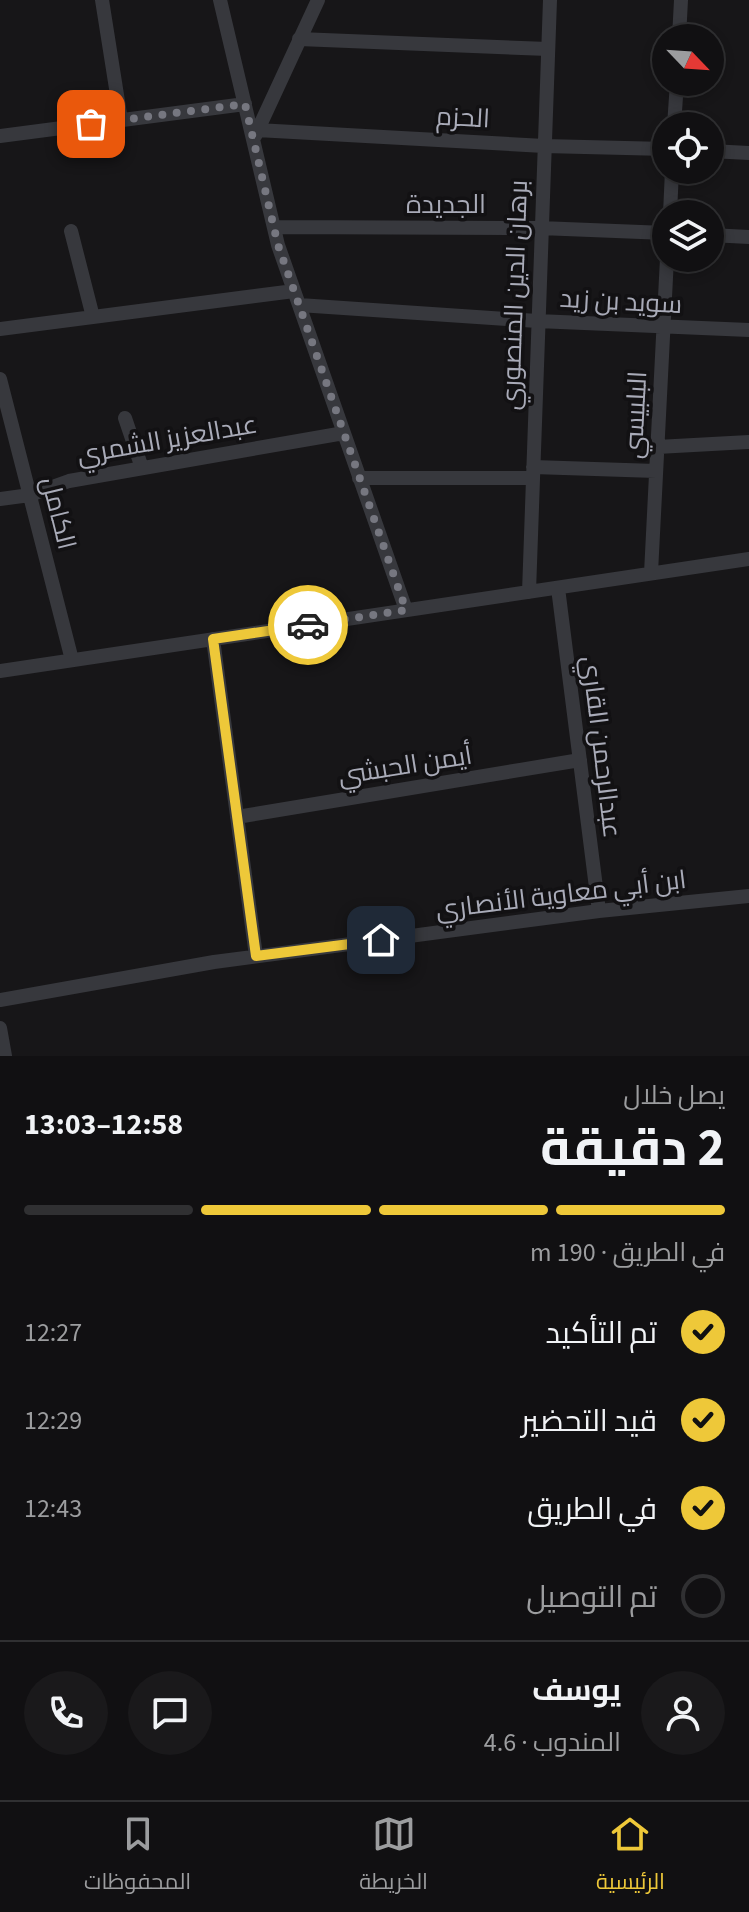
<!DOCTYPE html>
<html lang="ar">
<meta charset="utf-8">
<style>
:root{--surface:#111012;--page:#1a191b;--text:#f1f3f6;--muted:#9c9d9f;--line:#303032;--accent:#eec839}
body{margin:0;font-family:"Source Sans 3",Cairo,sans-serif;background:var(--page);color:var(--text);direction:rtl;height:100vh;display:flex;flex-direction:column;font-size:30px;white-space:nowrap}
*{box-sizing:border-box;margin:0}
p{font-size:26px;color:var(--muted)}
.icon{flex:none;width:44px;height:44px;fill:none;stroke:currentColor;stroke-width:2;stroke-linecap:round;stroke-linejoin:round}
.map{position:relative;height:1056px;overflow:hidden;direction:ltr}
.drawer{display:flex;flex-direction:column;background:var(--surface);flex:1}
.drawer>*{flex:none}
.needle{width:52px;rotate:115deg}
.fabs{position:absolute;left:652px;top:24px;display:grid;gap:16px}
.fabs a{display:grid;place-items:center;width:72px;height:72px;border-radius:50%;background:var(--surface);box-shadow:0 4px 12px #0003,0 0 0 2px var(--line);font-size:40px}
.pin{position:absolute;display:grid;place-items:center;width:68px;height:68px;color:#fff;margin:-34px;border-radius:16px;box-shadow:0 4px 12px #0006}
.courier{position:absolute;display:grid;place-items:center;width:80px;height:80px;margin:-40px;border:6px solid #eec839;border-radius:50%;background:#fff;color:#222;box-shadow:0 2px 10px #0007}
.overview em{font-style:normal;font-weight:700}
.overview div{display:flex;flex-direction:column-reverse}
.overview{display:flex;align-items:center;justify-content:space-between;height:136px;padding:0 24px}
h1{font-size:52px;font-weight:700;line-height:60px}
.bar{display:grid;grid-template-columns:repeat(4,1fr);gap:12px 8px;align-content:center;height:96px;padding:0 24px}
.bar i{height:10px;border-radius:6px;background:var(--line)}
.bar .selected{background:var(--accent)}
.bar p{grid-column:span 4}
.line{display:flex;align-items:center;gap:20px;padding:0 24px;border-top:2px solid var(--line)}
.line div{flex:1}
.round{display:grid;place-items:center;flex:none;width:84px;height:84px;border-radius:42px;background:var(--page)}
ol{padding:0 24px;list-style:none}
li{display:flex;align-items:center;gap:24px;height:88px}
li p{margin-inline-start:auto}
li .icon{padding:8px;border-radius:50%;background:var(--accent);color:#111;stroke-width:4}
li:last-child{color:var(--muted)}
li i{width:44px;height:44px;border:4px solid var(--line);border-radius:50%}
.menu{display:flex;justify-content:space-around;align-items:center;height:112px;border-top:2px solid var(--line);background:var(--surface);font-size:22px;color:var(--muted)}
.menu a{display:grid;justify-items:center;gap:4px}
.menu .selected{color:var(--accent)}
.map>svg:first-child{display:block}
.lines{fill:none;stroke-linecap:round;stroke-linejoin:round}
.minor{stroke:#37383d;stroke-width:14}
.done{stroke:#767780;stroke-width:8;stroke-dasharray:0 14.4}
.route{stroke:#eec839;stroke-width:10}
.labels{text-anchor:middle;stroke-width:7;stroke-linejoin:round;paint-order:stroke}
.street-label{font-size:26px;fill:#a9abb8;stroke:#121113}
</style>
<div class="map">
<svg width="749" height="1056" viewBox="0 0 749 1056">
<rect width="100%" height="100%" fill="#171618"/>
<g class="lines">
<!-- minor -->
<path class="minor" d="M102,0L121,120
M220,0L278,245L406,610
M679,38L681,0
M299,39L548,49
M674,126L677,82
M257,130L544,146L666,149
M0,136L245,104
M255,136L318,0
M710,151L749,153
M670,214L672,170
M274,227L540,228L666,233
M71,231L93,317
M710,235L749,237
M299,305L537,321L749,330
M0,329L294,291
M0,379L72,660
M125,418L142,468
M657,447L749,442
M533,467L656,471
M359,478H533
M0,499L30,495L69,481L344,433
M651,573L667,258
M558,588L599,911
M529,592L550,0
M213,639L256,956
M0,671L749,559
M237,817L580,760
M0,1000L214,962L599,911L749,896
M0,1028L5,1056"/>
</g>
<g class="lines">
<!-- done -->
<path class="done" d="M91,124L245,104L278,245L406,610L308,625"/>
<!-- route -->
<path class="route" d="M308,625L213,639L256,956L381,940"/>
</g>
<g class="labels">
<!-- street labels -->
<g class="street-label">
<text transform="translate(463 117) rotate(3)" y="9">الحزم</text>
<text x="446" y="213">الجديدة</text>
<text transform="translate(514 295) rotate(-88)" y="9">برهان الدين المنصوري</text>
<text transform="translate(621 301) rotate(3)" y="9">سويد بن زيد</text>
<text transform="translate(635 415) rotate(-87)" y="9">البلبيسي</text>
<text transform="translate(167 439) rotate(-10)" y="9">عبدالعزيز الشمري</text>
<text transform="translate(59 513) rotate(76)" y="9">الكامل</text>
<text transform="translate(602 747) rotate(83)" y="9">عبدالرحمن القاري</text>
<text transform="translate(405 765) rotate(-9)" y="9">أيمن الحبشي</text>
<text transform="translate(561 894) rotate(-7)" y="9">ابن أبي معاوية الأنصاري</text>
</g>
</g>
</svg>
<div class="fabs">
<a><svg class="needle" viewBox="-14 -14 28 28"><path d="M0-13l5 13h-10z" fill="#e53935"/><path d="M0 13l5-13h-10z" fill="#9c9d9f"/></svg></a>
<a><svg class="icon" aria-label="locate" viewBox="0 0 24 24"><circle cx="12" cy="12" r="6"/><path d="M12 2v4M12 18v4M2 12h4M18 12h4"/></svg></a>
<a><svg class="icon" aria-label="layers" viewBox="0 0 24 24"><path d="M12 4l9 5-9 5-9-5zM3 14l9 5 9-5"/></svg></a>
</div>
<div class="pin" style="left:91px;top:124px;background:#ea580c"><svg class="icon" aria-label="bag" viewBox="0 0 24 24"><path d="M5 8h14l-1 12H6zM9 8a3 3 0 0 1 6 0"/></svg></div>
<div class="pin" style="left:381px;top:940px;background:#1f2937"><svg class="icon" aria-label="home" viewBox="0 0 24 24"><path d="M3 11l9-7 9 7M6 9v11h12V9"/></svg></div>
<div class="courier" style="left:308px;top:625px"><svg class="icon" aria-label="car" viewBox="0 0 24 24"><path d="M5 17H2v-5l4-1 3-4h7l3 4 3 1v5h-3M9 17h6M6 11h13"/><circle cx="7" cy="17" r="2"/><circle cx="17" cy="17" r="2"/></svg></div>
</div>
<section class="drawer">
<div class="overview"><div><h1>2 دقيقة</h1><p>يصل خلال</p></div><em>12:58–13:03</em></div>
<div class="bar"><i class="selected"></i><i class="selected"></i><i class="selected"></i><i></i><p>في الطريق · 190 m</p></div>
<ol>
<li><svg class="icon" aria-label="check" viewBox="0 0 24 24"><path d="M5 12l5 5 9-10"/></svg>تم التأكيد<p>12:27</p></li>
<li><svg class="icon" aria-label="check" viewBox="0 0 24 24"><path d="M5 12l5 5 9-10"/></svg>قيد التحضير<p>12:29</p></li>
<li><svg class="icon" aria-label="check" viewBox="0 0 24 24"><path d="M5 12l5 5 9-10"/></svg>في الطريق<p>12:43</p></li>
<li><i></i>تم التوصيل</li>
</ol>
<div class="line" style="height:144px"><a class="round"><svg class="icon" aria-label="person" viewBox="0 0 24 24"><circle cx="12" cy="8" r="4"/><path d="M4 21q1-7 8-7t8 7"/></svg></a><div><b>يوسف</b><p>المندوب · 4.6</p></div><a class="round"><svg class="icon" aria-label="chat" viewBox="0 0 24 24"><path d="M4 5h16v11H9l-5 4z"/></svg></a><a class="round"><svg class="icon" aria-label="phone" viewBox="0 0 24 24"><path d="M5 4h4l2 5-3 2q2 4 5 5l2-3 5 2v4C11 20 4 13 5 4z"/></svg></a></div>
</section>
<nav class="menu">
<a class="selected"><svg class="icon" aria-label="home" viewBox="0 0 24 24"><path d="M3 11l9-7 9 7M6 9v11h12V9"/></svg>الرئيسية</a>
<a><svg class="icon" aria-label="map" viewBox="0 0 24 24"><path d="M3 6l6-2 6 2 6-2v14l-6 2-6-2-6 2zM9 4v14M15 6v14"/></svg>الخريطة</a>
<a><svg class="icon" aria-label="saved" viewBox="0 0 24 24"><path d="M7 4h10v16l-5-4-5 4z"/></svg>المحفوظات</a>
</nav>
